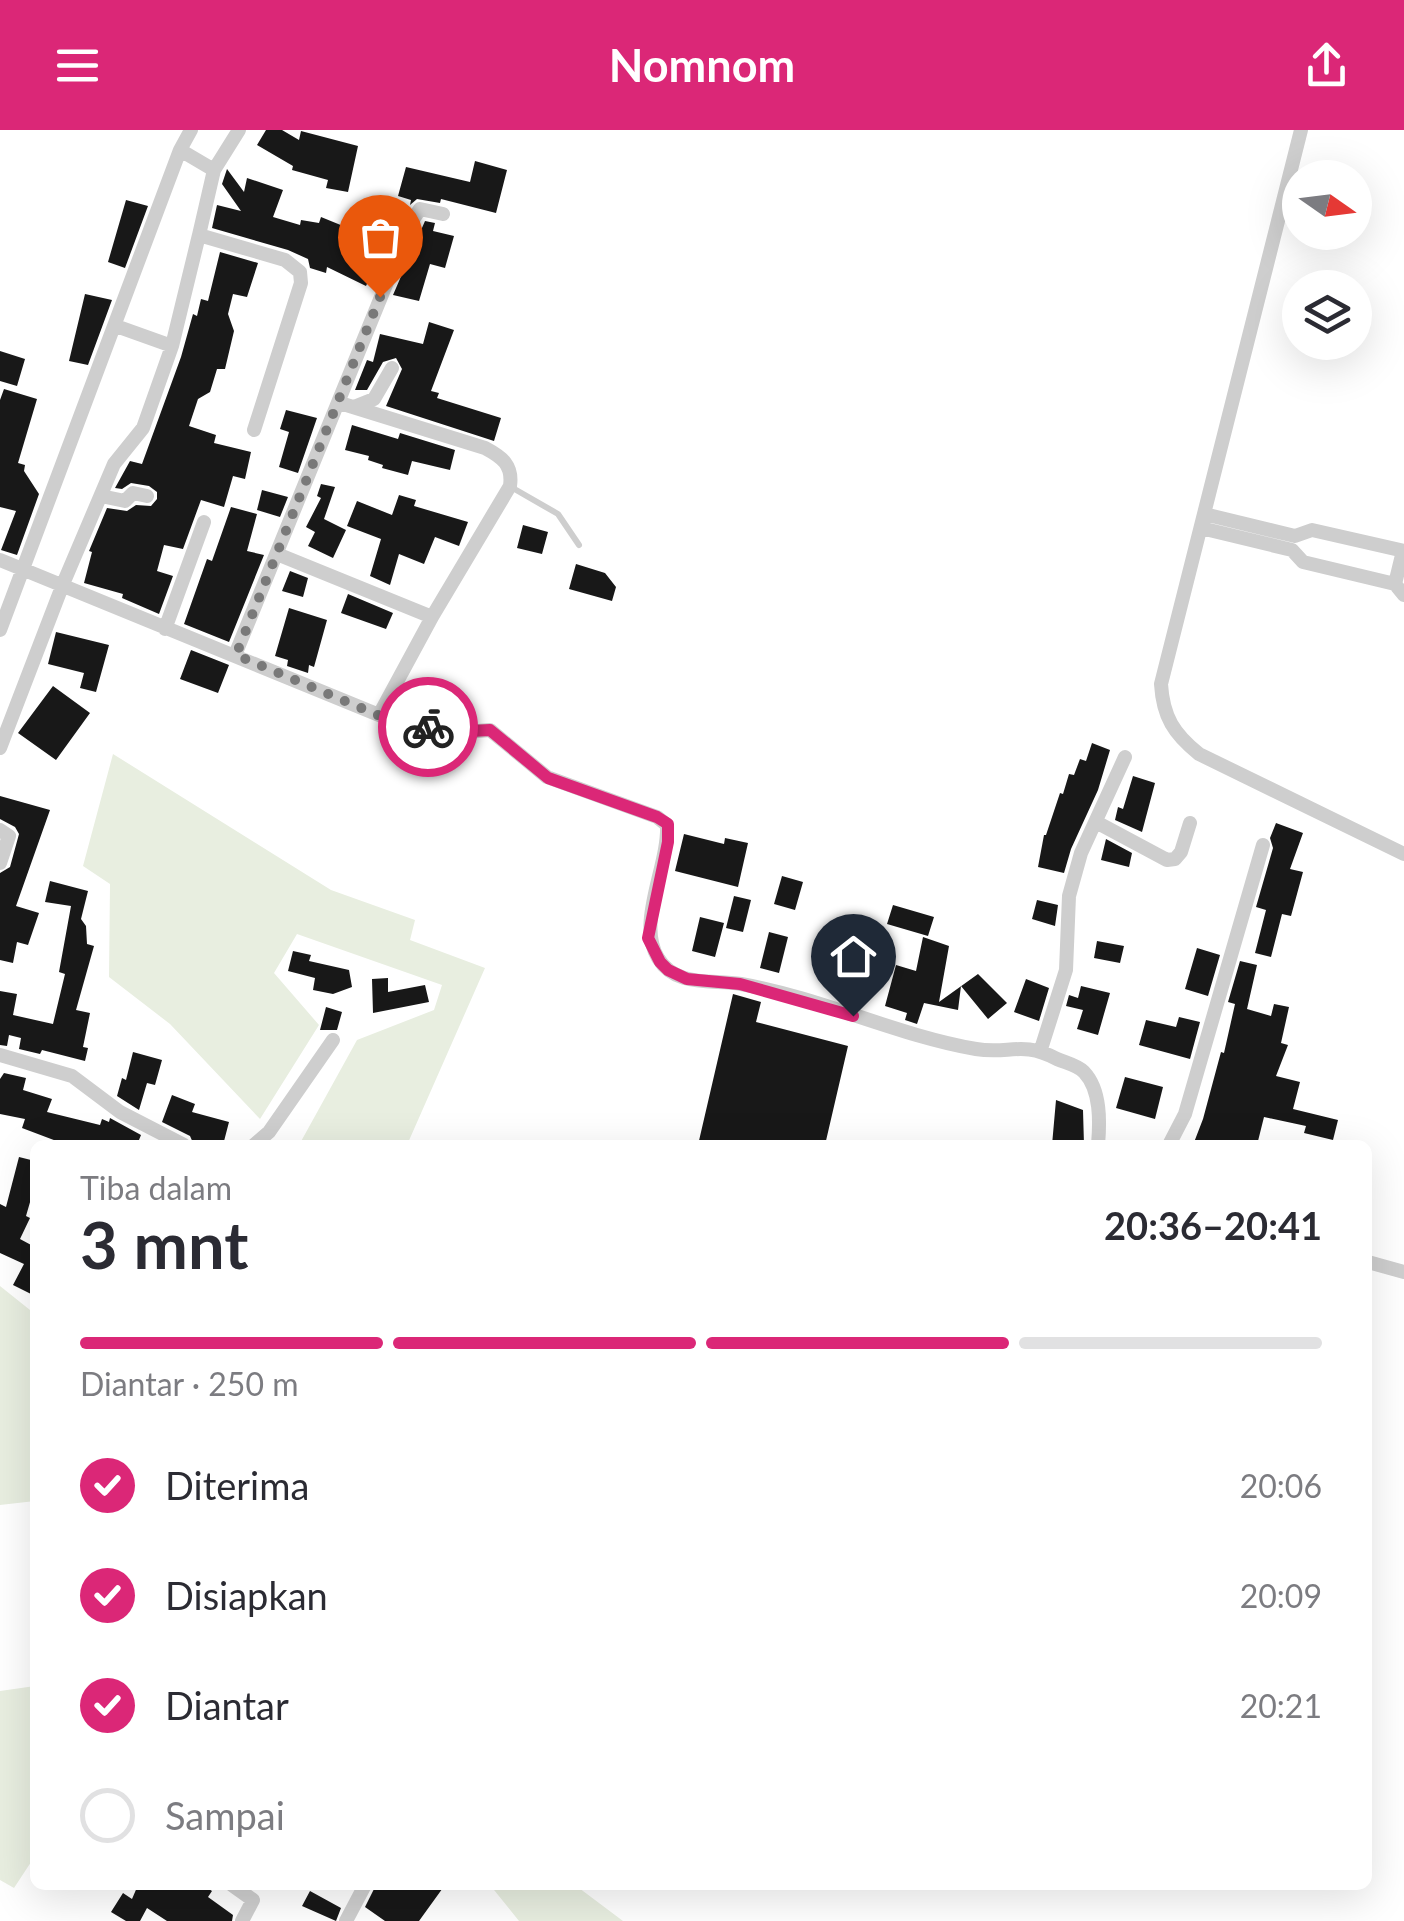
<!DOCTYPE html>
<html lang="id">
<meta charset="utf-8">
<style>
:root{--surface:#fff;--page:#f2f2f3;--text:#2b2b33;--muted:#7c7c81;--line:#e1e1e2;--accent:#db2777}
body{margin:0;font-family:Lato,sans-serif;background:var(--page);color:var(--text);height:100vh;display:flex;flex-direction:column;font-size:38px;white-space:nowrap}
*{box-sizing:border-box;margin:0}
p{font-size:32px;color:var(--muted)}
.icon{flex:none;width:55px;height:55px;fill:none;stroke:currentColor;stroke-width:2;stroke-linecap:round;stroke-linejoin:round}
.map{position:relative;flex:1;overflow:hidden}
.side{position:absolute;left:30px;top:1010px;width:1342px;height:750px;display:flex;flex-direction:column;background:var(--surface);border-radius:15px;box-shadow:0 10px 40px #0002}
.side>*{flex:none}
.needle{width:65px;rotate:104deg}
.buttons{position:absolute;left:1282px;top:30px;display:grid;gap:20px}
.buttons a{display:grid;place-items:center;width:90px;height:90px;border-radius:50%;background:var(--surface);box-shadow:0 10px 40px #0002;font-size:50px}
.pin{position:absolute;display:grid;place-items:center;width:85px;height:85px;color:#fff;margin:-102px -42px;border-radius:50% 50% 50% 0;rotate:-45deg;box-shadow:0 0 10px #0007}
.pin .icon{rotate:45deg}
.courier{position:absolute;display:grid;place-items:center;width:100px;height:100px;margin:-50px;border:8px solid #db2777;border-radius:50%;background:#fff;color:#222;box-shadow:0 2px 12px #0007}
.summary em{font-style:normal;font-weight:700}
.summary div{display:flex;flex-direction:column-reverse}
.summary{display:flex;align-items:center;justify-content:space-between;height:170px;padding:0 50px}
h1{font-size:65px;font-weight:700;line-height:75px}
.bar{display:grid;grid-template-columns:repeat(4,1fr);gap:15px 10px;align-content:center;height:120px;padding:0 50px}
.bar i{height:12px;border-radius:8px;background:var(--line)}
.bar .selected{background:var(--accent)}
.bar p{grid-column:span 4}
ol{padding:0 50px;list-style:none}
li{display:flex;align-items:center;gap:30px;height:110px}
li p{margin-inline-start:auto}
li .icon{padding:10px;border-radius:50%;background:var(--accent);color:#fff;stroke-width:4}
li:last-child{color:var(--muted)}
li i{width:55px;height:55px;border:5px solid var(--line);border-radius:50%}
header{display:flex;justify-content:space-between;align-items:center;height:130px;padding:0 50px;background:var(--accent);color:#fff;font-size:45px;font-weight:700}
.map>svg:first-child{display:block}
.green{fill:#e8eee0}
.building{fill:#181818}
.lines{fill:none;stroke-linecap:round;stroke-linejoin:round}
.service{stroke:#cecece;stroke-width:6}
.minor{stroke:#cecece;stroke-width:14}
.done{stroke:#797979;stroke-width:10;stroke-dasharray:0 18}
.route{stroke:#db2777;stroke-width:12}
</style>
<header><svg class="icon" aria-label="menu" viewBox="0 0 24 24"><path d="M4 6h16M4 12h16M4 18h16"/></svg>Nomnom<svg class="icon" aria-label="share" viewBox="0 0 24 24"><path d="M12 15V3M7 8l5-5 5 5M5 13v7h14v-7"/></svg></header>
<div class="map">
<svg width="1404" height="1791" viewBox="0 0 1404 1791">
<rect width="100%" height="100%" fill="#fff"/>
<!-- green -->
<path class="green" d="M113,624L331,760L415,790L410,810L485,838L407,1015H299L357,910L434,880L442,855L297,804L274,843L319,895L260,989L170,894L109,847L110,754L83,736Z
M0,1156L35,1184V1371L0,1375Z
M35,1556V1726L14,1758L0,1750V1561Z
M490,1755H575L623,1791H519Z"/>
<!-- building -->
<path class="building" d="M266,0H282L299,10L301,1L358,16L348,62L326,58L328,50L292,40L293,36L257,15Z
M475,31L507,40L496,83L441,69L440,73L417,69L410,75L411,70L398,66L406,37L470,52Z
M227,39L244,62L247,48L283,60L273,87L300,95L301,90L319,93L321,87L375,109L382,81L399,85L366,156L327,137L326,143L310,138L308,129L288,120L212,98L217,75L241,81L222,54Z
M126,70L148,76L125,138L108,132Z
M425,91L435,93L433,101L454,106L445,138L430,134L419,171L393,165Z
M220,122L258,133L247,167L233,164L228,184L234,201L225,239H217L210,262L198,269L189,296L216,305L214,313L251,322L245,349L233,346L224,377L201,370L183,419L164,415L157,441L173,446L159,484L122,468L123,464L84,453L92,422L89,421L107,378L127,381L136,375L151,376L157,369V362L149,356L131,353L122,359L115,358L130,331L142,334L181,227L193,184L197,186L201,169L208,171Z
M85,164L112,170L88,235L69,231Z
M429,192L454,200L431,261L439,263L437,268L501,288L494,311L386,276L402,239L396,228L383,232L367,260H355L367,230L373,232L380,204L423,214Z
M0,221L25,229L17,256L0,251Z
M4,259L37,269L18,333L25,335L24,341L39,364L17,425L1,420L16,381L0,377V270Z
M286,280L317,288L298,343L279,337L289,302L280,299Z
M352,295L398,309L400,303L455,320L450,340L412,331L408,345L382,338L383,335L368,330L369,326L345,320Z
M321,354L335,357L324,389L346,400L333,428L308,416L315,402L306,397L321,368L317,366Z
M262,360L288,367L280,387L257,380Z
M399,365L416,370L414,376L468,392L459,416L435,407L424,434L399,424L390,455L370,446L381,409L347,396L357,371L392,385Z
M231,377L257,384L247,421L264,425L229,512L184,494L207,429L212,431Z
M523,395L548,402L542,424L517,418Z
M576,434L605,443L616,457L612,471L569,459Z
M290,441L308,448L303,467L282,461Z
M348,464L393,483L386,499L341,483Z
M289,478L327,490L314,537L309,535L308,543L287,536L288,530L275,526Z
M56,502L109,515L96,562L80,558L84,543L48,534Z
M191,520L229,535L218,563L180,549Z
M53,556L90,583L56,630L18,603Z
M1092,613L1110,620L1098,660L1071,719L1064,743L1038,737L1044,705H1046L1060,663L1063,664L1069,644L1074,645L1080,629L1086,631Z
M1133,646L1155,653L1142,702L1115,690L1118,677L1123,679Z
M0,666L50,680L16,776L39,783L28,815L17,812L13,833L0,830V743L10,737L19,704L15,697L0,689Z
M1276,693L1303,703L1290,739L1303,742L1291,786L1282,784L1271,827L1255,823L1266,780L1256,777L1273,718L1270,708Z
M684,704L724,714L725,708L748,713L738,757L675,741Z
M1106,709L1132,723L1129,737L1101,730Z
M782,746L803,752L795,780L774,774Z
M50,751L88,761L81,789L86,796L87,814L94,816L76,880L90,883L83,917L88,918L85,931L42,920L40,924L19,919L21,908L9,905L7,916L0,915V861L17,864L13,885L53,894L65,844L59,842L71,776L45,772Z
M734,766L751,770L743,802L726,798Z
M1037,770L1058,775L1055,796L1032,789Z
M893,775L934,787L928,806L887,794Z
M700,787L724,793L715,827L692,821Z
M769,802L788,807L779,843L760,838Z
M923,807L949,816L939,872L978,844L1007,873L988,889L961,856L958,880L924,873L917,894L905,890L907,883L885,876L896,835L916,841Z
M1097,811L1124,816L1120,833L1094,828Z
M1197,818L1220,825L1208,866L1185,859Z
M293,821L311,825L309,831L349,840L352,857L333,864L313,860L315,848L288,841Z
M1240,831L1257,835L1247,879L1271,886L1274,874L1289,877L1281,913L1288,915L1276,946L1300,952L1293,979L1338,990L1333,1010L1304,1003L1306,996L1264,987L1257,1015H1193L1203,989L1221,922L1224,923L1235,874L1228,872Z
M388,848V862L425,855L429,872L373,883L372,849Z
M1026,849L1049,858L1039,891L1014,882Z
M1081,856L1110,863L1098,905L1077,899L1083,880L1066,876L1069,865L1078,868Z
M733,864L761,872L756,892L848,916L825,1015H698Z
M326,877L342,882L337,900H320Z
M1179,887L1200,892L1190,929L1139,915L1146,890L1176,897Z
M133,922L162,930L155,955L147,953L139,980L117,966L122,948L126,950Z
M4,943L26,948L23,960L52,969L47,982L100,995L102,989L109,992L110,988L141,1005L137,1015H67L22,998L25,989L0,984V949Z
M1125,947L1163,957L1155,989L1116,978Z
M172,965L195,974L192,982L229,992L223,1015H194L190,1006L162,992Z
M1056,970L1083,980L1084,1015H1052Z
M19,1027L35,1031V1055L26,1086L30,1088L20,1109L33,1116L35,1111V1166L13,1155L24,1134L0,1123V1074L6,1077Z
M138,1755H203L212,1761L208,1767L233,1785L232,1791H167L147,1778L140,1791H126L111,1782L123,1763L132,1769Z
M376,1755H445L419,1791H385L365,1777Z
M310,1761L341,1778L336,1791L302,1776Z"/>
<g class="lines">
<!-- service -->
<path class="service" d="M511,357L558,384L579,415"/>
<!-- minor -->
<path class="minor" d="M1301,0L1161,554C1163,587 1174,604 1199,624L1404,724
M180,20L214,40
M199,105L214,40L239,0
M116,196L172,216
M354,277L374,269L392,238
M101,366L125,371L133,363L147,366
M1204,384L1295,406L1312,400L1404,421
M1201,398L1292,420L1303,432L1395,454L1404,465
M277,424L432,487
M0,430L379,585L432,487L510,356C513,335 502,327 485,318L340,273
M1395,454L1403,421
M165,499L204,392
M0,500L180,20L191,0
M235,525L412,91L420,79L443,84
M379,585L453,603L490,600L547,647L657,687L667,695C669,735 636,793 658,828C676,858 712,849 741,854C821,868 896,905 976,919C1009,925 1021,910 1057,929C1066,933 1077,935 1084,942C1101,960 1100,992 1098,1015
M0,618L63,454L114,334L143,298L172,216L199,105L285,130L300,142L301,153L254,300
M1096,692L1167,730L1175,729L1181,722L1190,693
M0,700L9,706L0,733
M1041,919L1066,840L1069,766L1081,723L1125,627
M0,925L72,946L120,982L184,1015
M254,1015L269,1002L333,910
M1169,1015L1185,984L1263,715
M1368,1132L1404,1142
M232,1755L253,1770L242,1791
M346,1791L365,1755"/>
</g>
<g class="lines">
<!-- done -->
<path class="done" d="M380,167L236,525L380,586L428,597"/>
<!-- route -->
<path class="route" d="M428,597L452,602L490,600L548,648L657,687L668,694V712L648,808L660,832L668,840L687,849L740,854L853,886"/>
</g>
</svg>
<div class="buttons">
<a><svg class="needle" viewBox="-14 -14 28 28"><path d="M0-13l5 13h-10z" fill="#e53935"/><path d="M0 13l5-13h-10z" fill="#7c7c81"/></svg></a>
<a><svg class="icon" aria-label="layers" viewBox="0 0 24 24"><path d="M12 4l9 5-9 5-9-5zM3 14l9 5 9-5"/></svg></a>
</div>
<div class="pin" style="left:380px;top:167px;background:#ea580c"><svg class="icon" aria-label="bag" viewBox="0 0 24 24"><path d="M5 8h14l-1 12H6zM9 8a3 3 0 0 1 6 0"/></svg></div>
<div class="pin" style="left:853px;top:886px;background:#1f2937"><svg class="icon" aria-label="home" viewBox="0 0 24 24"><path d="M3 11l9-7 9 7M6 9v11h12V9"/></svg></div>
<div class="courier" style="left:428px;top:597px"><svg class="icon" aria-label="bike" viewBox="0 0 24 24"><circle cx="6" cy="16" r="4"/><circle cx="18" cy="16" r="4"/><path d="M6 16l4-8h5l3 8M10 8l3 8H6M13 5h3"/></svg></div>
<section class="side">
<div class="summary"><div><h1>3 mnt</h1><p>Tiba dalam</p></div><em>20:36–20:41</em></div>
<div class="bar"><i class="selected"></i><i class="selected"></i><i class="selected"></i><i></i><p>Diantar · 250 m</p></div>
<ol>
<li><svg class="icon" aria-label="check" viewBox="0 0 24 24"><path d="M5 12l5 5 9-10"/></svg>Diterima<p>20:06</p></li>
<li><svg class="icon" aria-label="check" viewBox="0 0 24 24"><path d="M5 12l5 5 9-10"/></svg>Disiapkan<p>20:09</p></li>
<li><svg class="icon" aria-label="check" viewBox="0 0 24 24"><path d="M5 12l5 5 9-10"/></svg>Diantar<p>20:21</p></li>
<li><i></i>Sampai</li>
</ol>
</section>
</div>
